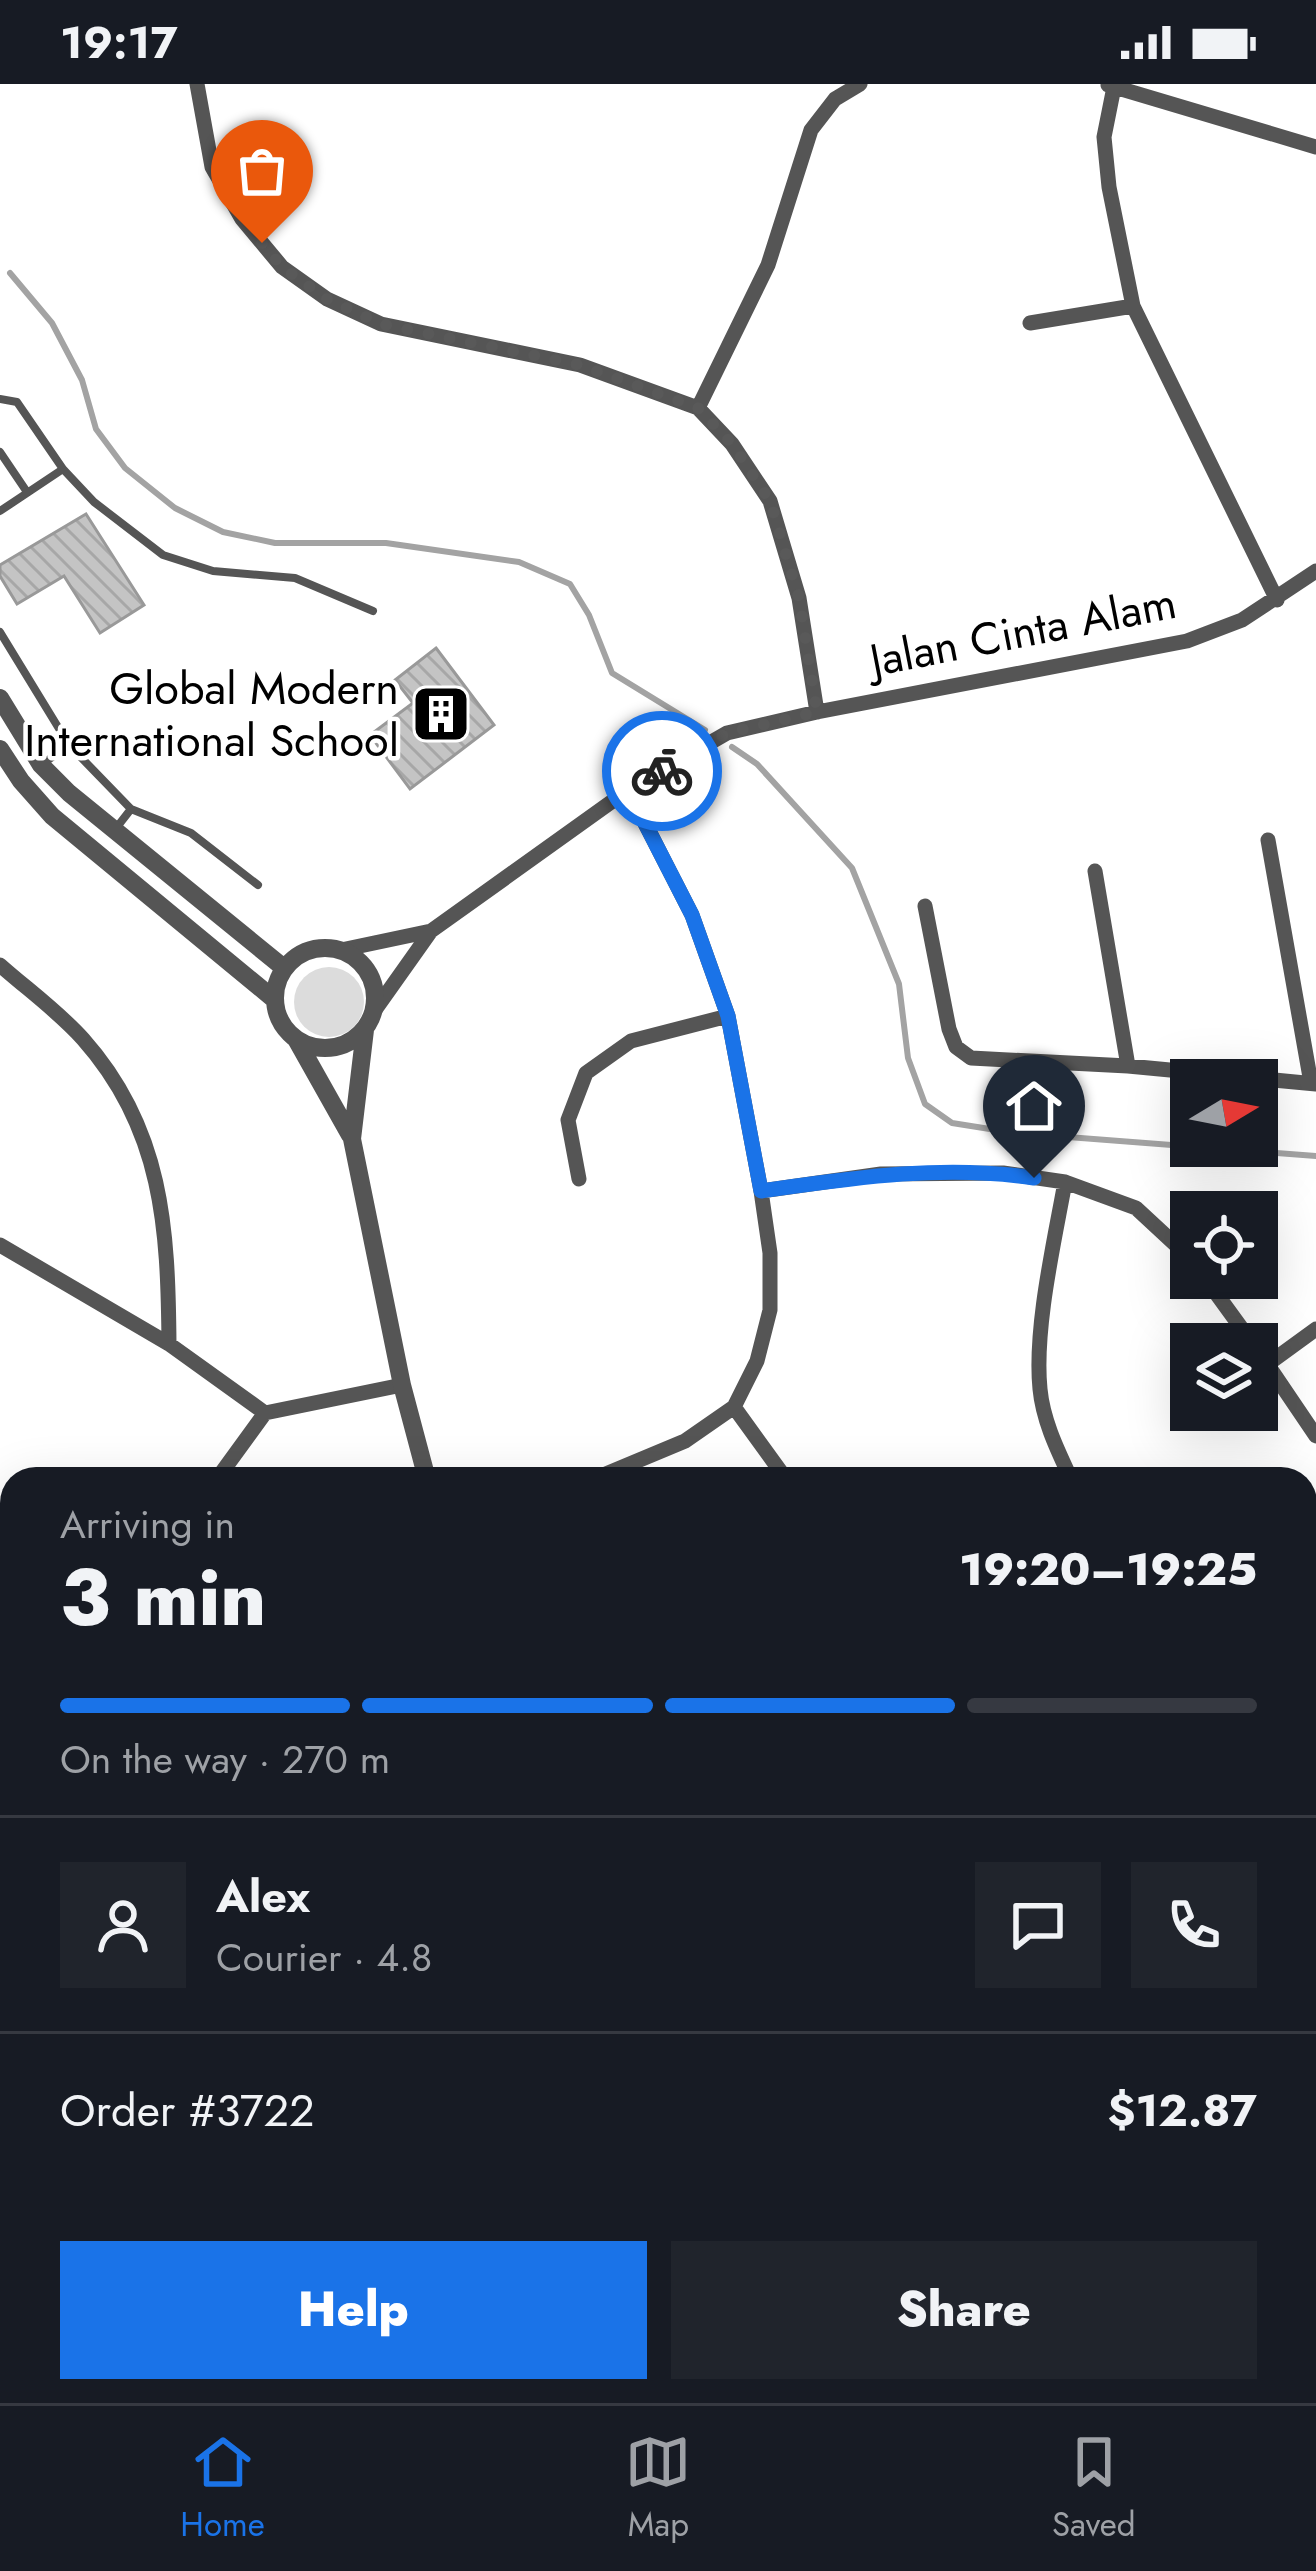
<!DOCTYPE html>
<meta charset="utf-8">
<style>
:root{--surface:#171b24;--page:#20242c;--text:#f1f3f6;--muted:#9ea1a6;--line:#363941;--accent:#1a73e8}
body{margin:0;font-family:Jost,sans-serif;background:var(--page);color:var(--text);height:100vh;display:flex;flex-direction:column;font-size:45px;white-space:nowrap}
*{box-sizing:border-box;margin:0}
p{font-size:39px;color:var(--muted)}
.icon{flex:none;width:66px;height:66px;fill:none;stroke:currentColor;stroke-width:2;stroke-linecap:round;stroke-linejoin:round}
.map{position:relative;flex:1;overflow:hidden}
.drawer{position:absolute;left:0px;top:1383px;width:1317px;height:936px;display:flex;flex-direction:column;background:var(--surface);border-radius:36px 36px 0 0;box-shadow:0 12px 48px #0002}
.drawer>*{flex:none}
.needle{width:78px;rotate:80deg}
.buttons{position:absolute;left:1170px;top:975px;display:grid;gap:24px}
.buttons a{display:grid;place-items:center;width:108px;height:108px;border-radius:0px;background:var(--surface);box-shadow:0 12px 48px #0002;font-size:60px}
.pin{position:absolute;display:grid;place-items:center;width:102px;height:102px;color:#fff;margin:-123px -51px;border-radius:50% 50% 50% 0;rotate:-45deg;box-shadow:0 0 12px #0007}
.pin .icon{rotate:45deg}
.courier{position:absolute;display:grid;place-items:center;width:120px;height:120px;margin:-60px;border:9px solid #1a73e8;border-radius:50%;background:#fff;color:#222;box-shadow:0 3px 15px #0007}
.head em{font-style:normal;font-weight:800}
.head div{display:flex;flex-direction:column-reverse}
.head{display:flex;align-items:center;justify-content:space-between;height:204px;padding:0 60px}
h1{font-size:78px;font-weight:800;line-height:90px}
.bar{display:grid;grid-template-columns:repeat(4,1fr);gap:18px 12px;align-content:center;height:144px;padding:0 60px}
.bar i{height:15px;border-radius:9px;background:var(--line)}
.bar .on{background:var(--accent)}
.bar p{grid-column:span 4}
.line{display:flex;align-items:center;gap:30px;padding:0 60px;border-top:3px solid var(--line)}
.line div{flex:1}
.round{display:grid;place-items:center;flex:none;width:126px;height:126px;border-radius:0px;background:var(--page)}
.primary-button{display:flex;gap:24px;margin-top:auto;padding:24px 60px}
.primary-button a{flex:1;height:138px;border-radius:0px;background:var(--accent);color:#fff;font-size:48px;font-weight:800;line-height:138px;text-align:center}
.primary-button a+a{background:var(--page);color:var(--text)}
.status{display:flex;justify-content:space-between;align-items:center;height:84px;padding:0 60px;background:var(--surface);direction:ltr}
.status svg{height:33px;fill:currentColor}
.tabs{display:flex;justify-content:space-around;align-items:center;height:168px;border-top:3px solid var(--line);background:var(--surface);font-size:33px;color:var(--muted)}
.tabs a{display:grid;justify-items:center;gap:6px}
.tabs .on{color:var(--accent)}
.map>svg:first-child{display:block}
.grass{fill:#dcdcdc}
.forest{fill:url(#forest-crowns)}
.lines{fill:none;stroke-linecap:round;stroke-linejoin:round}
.stream{stroke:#a3a3a3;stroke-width:6}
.building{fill:url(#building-back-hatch);stroke:#999;stroke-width:3}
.service{stroke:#555;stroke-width:8}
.minor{stroke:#555;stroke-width:15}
.tertiary{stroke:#555;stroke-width:18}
.done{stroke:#595959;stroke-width:12;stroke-dasharray:0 21.6}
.route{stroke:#1a73e8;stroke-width:15}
.labels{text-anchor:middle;stroke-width:9;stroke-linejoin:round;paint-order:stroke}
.street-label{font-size:45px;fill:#000;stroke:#fff}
.poi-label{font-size:45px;fill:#000;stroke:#fff;text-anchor:end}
</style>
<div class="status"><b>19:17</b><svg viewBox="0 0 49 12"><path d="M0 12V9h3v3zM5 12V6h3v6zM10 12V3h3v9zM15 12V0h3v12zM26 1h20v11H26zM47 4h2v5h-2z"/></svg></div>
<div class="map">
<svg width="1316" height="2319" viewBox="0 0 1316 2319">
<defs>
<pattern id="forest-crowns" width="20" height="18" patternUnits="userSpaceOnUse" patternTransform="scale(3)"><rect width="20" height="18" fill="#dcdcdc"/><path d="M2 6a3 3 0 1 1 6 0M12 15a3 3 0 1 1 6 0" fill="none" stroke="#bbb"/></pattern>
<pattern id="building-back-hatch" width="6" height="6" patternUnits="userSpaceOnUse" patternTransform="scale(3)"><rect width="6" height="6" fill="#c4c4c4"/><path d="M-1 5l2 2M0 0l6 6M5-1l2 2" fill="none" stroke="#a7a7a7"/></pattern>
</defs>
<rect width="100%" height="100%" fill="#fff"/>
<!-- grass -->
<path class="grass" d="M294 918a35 35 0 1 1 70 0a35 35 0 1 1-70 0Z"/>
<!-- forest -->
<path class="forest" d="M1305,1789L1316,1791V2081L1305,2080Z"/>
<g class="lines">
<!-- stream -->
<path class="stream" d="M10,189L52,239L82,296L96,345L125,384L175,424L223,448L275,459H386L519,478L570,500L589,531L612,589L705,646
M732,663L757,680L852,784L899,900L908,974L925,1020L952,1039L1015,1049L1316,1072"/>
</g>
<!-- building -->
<path class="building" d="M86,430L144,521L100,549L64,492L17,520L0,492V481Z
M436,564L494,641L410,705L370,651L413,619L395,596Z"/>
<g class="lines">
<!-- service -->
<path class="service" d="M0,315L17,318L63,385
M0,368L27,408
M0,427L63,385L94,418L163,471L213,487L295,494L373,527
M0,548L69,661L131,725L117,743
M41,681L69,661
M131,725L191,749L258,801
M0,2150L12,2148"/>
<!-- minor -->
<path class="minor" d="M197,0L212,83L242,135L282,183L327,215L381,240L580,281L698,324L732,360L770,417L799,514L817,628
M1108,1L1316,63
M1114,3L1104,53L1109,103L1133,222L1277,516
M1030,239L1133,222
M698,324L768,181L811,46L835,15L860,0
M1268,756L1311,999
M1095,787L1128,982
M925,822L949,945L956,963L971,974L1128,982L1316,1000
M341,866L431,847
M0,881C27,905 59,928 83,955C163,1045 168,1144 169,1260
M375,926L431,847L628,706L727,649L817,628L1187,557L1242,536L1316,487
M579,1095L568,1036L586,989L631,957L728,932
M1065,1098C1054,1159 1034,1245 1040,1305C1043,1337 1058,1367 1071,1395
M761,1107L881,1090L1003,1089L1065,1098L1136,1124L1191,1175
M0,1161L169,1260L265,1329L402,1301
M1205,1194L1253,1260
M1257,1265L1316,1352
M1268,1280L1316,1245
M734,1323L786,1395
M217,1395L265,1329
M594,1395L685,1357L734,1323L757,1277L770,1226V1169L761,1107L728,932L692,831L628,706
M1305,1659L1316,1665
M1305,2169L1316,2170
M658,2313L738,2319"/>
<!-- tertiary -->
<path class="tertiary" d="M0,614L41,681L69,709L284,884
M0,665L21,697L52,732L275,916
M275 914a50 50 0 1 1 100 0a50 50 0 1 1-100 0Z
M365,946L352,1055L402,1301L427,1395
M296,955L350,1051
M657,2319L658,2307"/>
</g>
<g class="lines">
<!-- done -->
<path class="done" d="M262,159L282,183L327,215L381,240L580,281L698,324L732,360L770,417L799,514L817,628L727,649L662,687"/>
<!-- route -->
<path class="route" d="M662,687L628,706L692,831L728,932L761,1107C852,1094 943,1080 1034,1094"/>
</g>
<!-- icons -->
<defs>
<g id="building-square" transform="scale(3)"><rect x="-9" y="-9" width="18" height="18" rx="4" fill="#000" stroke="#fff"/><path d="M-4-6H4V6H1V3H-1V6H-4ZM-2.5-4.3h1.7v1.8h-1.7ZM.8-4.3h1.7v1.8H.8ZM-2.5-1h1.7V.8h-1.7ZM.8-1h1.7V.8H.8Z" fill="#fff"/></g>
</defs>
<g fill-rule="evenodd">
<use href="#building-square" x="441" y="630"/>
</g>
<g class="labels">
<!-- street labels -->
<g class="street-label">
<text transform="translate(1023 547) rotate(-11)" y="16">Jalan Cinta Alam</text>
</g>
<!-- poi labels -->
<g class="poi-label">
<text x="399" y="620">Global Modern<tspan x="399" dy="52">International School</tspan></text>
</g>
</g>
</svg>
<div class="buttons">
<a><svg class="needle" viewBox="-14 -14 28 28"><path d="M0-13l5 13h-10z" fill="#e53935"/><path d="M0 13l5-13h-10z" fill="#9ea1a6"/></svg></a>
<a><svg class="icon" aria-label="locate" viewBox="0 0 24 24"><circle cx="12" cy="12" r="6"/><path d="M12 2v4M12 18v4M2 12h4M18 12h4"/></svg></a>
<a><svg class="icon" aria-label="layers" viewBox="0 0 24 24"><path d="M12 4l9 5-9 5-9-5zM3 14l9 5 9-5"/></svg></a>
</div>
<div class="pin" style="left:262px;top:159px;background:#ea580c"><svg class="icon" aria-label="bag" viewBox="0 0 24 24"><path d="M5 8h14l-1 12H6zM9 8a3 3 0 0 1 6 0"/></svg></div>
<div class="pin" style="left:1034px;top:1094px;background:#1f2937"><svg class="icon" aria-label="home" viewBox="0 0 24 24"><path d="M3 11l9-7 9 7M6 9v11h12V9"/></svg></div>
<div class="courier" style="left:662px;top:687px"><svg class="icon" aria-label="bike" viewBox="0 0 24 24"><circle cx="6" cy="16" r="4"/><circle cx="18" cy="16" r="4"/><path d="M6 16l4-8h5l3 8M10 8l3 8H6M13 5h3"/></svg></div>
<section class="drawer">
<div class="head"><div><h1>3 min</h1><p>Arriving in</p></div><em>19:20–19:25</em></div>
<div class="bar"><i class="on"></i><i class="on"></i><i class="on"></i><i></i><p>On the way · 270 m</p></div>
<div class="line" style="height:216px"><a class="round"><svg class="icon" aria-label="person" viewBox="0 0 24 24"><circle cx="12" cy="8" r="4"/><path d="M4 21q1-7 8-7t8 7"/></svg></a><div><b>Alex</b><p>Courier · 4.8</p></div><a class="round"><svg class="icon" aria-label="chat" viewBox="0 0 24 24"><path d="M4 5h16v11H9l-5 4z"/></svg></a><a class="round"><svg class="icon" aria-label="phone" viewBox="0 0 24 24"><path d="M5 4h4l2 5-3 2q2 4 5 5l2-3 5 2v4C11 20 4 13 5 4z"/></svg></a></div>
<div class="line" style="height:156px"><div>Order #3722</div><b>$12.87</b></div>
<div class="primary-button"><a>Help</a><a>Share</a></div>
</section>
</div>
<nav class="tabs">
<a class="on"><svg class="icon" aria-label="home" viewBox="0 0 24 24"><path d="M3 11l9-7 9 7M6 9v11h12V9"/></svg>Home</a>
<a><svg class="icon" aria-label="map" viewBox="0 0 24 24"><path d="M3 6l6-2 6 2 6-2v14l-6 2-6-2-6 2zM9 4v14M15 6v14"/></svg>Map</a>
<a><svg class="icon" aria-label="saved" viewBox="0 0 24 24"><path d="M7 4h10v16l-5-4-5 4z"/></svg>Saved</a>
</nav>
